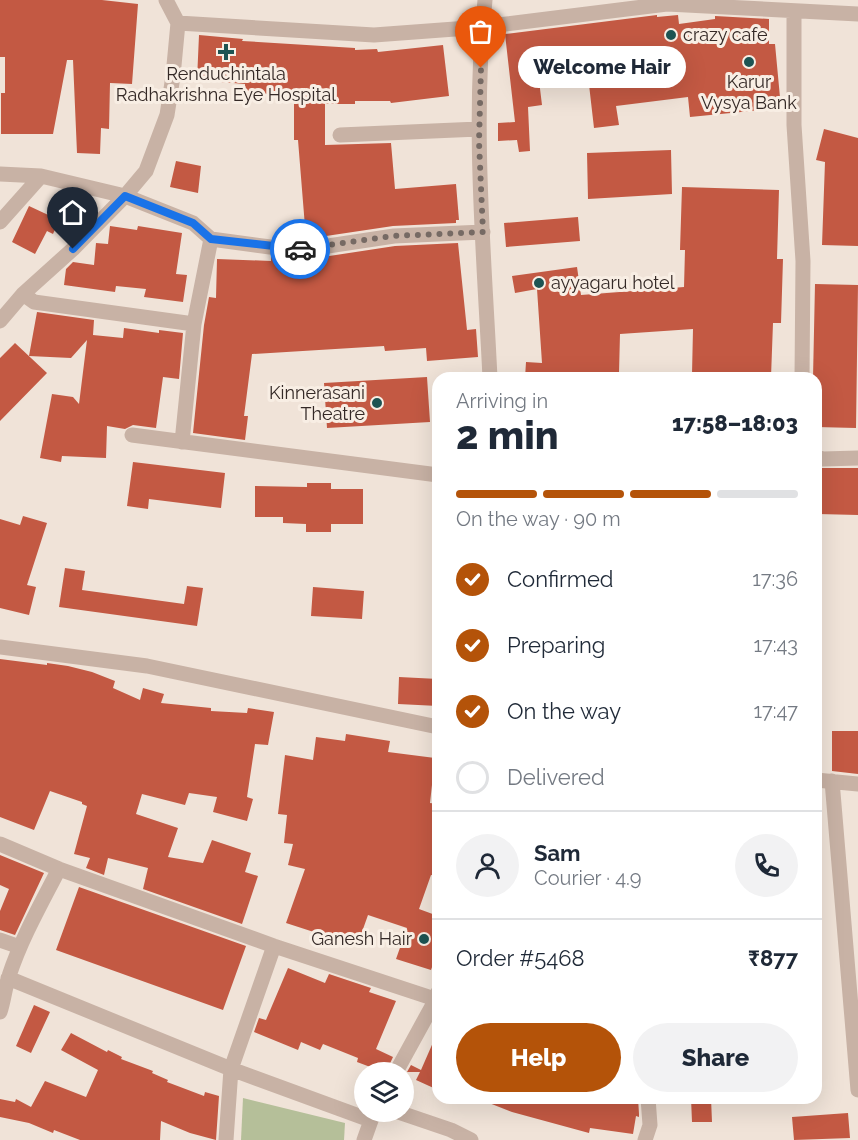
<!DOCTYPE html>
<meta charset="utf-8">
<style>
:root{--surface:#fff;--page:#f2f2f3;--text:#1f2937;--muted:#747a83;--line:#e0e1e3;--accent:#b45309}
body{margin:0;font-family:Raleway,sans-serif;background:var(--page);color:var(--text);height:100vh;display:flex;flex-direction:column;font-size:22px;white-space:nowrap}
*{box-sizing:border-box;margin:0}
p{font-size:20px;color:var(--muted)}
.icon{flex:none;width:33px;height:33px;fill:none;stroke:currentColor;stroke-width:2;stroke-linecap:round;stroke-linejoin:round}
.map{position:relative;flex:1;overflow:hidden}
.panel{position:absolute;left:432px;top:372px;width:390px;height:732px;display:flex;flex-direction:column;background:var(--surface);border-radius:18px;box-shadow:0 6px 24px #0002}
.panel>*{flex:none}
.fabs{position:absolute;left:354px;top:1062px;display:grid;gap:12px}
.fabs a{display:grid;place-items:center;width:60px;height:60px;border-radius:50%;background:var(--surface);box-shadow:0 6px 24px #0002;font-size:30px}
.pin{position:absolute;display:grid;place-items:center;width:51px;height:51px;color:#fff;margin:-62px -26px;border-radius:50% 50% 50% 0;rotate:-45deg;box-shadow:0 0 6px #0007}
.pin .icon{rotate:45deg}
.courier{position:absolute;display:grid;place-items:center;width:60px;height:60px;margin:-30px;border:4px solid #1a73e8;border-radius:50%;background:#fff;color:#222;box-shadow:0 2px 8px #0007}
.bubble{position:absolute;height:42px;border-radius:21px;background:var(--surface);box-shadow:0 6px 24px #0002;font-size:20px;font-weight:800;line-height:42px;text-align:center}
.head em{font-style:normal;font-weight:800}
.head div{display:flex;flex-direction:column-reverse}
.head{display:flex;align-items:center;justify-content:space-between;height:102px;padding:0 24px}
h1{font-size:39px;font-weight:800;line-height:45px}
.bar{display:grid;grid-template-columns:repeat(4,1fr);gap:9px 6px;align-content:center;height:72px;padding:0 24px}
.bar i{height:8px;border-radius:4px;background:var(--line)}
.bar .selected{background:var(--accent)}
.bar p{grid-column:span 4}
.line{display:flex;align-items:center;gap:15px;padding:0 24px;border-top:2px solid var(--line)}
.line div{flex:1}
.round{display:grid;place-items:center;flex:none;width:63px;height:63px;border-radius:32px;background:var(--page)}
ol{padding:0 24px;list-style:none}
li{display:flex;align-items:center;gap:18px;height:66px}
li p{margin-inline-start:auto}
li .icon{padding:6px;border-radius:50%;background:var(--accent);color:#fff;stroke-width:4}
li:last-child{color:var(--muted)}
li i{width:33px;height:33px;border:3px solid var(--line);border-radius:50%}
.primary-button{display:flex;gap:12px;margin-top:auto;padding:12px 24px}
.primary-button a{flex:1;height:69px;border-radius:36px;background:var(--accent);color:#fff;font-size:24px;font-weight:800;line-height:69px;text-align:center}
.primary-button a+a{background:var(--page);color:var(--text)}
.map>svg:first-child{display:block}
.green{fill:#b5bf99}
.building{fill:#c35943}
.lines{fill:none;stroke-linecap:round;stroke-linejoin:round}
.street{stroke:#c8b2a5;stroke-width:15}
.done{stroke:#766a64;stroke-width:6;stroke-dasharray:0 10.8}
.route{stroke:#1a73e8;stroke-width:8}
.poi-dot{fill:#1d5453;stroke:#f8eee4;stroke-width:2}
.labels{text-anchor:middle;stroke-width:6;stroke-linejoin:round;paint-order:stroke}
.poi-label{font-size:18px;fill:#342926;stroke:#f8eee4;text-anchor:start}
</style>
<div class="map">
<svg width="858" height="1140" viewBox="0 0 858 1140">
<rect width="100%" height="100%" fill="#f0e3d8"/>
<!-- green -->
<path class="green" d="M243,1098L345,1123L344,1140H241Z"/>
<!-- building -->
<path class="building" d="M0,0H102L138,4L132,84L110,83L109,129L101,128L100,154L77,153L73,60H67L53,134H1V93H5V57H0Z
M657,15V17L678,15L679,24L715,19V16L769,19V44H775L781,108L690,117L688,97L616,106L619,125L594,128L585,50L536,56L542,105L528,107L530,151L519,152L517,140L498,141V123L515,122L505,34Z
M199,35L243,39L242,41L355,48V50L377,49L378,52L443,45L449,96L391,103L390,101H355V104H325V145L391,143L395,189L456,184L459,220H456V223L393,226L306,239L298,140H294V95L245,93V84L197,80Z
M824,129L858,138V246L822,245L825,162L816,160Z
M671,150L672,194L588,199L587,153Z
M176,161L201,166L198,193L170,187Z
M682,187L779,190L777,259H783L781,323H773L771,377L692,374L693,329L620,334L619,373L591,372V378H525L526,362L542,363L537,289L515,293L512,276L577,267L581,295L684,287L685,250H680Z
M29,206L59,220L53,234L47,231L35,254L12,242Z
M578,217L580,241L506,247L504,223Z
M110,226L137,230L138,226L182,233L176,274L187,275L183,302L144,297L146,289L116,286L115,292L64,285L66,269L73,262L94,265L96,243L108,244Z
M458,243L467,330L476,329L478,357L427,361L426,348L385,351L384,346L252,354L244,416H248L245,440L193,433L204,325L209,297L216,298L217,259L271,261V257L303,260L395,246Z
M815,284L858,285L856,428L816,427V378H813Z
M37,312L94,320L93,335L123,338L124,328L159,333V330L183,333L179,379L163,377L156,428L133,425L125,429L107,426L106,458L62,456L61,462L40,458L52,394L73,397L79,404L87,340L71,358L29,356Z
M15,343L47,373L0,421V358Z
M427,377L430,422L327,428L324,383Z
M133,462L225,473L221,508L149,499L148,509L127,506Z
M818,468H858V515L818,514Z
M307,483H331V489H363V524H331V532H306V524L283,523V517H255V486L307,487Z
M23,516L47,523L27,585L36,587L29,615L0,608V519L20,525Z
M65,568L85,571L82,590L184,604L187,586L203,588L197,626L59,607Z
M313,587L364,591L362,619L311,616Z
M0,659L47,665V663L68,666L92,672L115,681L113,688L140,700L143,688L164,694L161,703L211,708V711L247,713L248,708L274,712L268,745L255,744L247,797L253,799L247,821L213,812L217,797L189,793L185,805L142,794L136,814L178,828L168,857L203,863L212,840L251,853L245,872L258,876L242,924L143,889L148,868L108,858L104,875L86,868L90,858L74,854L87,806L82,804V802L50,791L34,830L0,817Z
M399,677L438,679V706L398,704Z
M832,731H858V774L832,771Z
M346,734L390,741L388,752L435,758L430,803L438,804V876L431,875L419,909L438,916V950L431,970L396,959L407,928L368,915L357,946L286,923L305,869L288,865L293,844L284,843L287,815L278,814L285,755L313,760L316,737L345,741Z
M0,855L44,873L15,935L0,930V911L9,889L0,885Z
M79,887L246,946L223,1010L56,950Z
M288,968L325,983L329,974L371,988L369,992L396,1001L376,1049L393,1057L386,1072H371L373,1068L357,1062L358,1058L323,1044L320,1050L301,1042L298,1050L254,1032L259,1018L266,1020Z
M34,1005L50,1012L31,1053L16,1046Z
M438,1031V1090L416,1080L420,1072H407L411,1065L421,1070Z
M71,1033L107,1052L108,1050L122,1057L121,1059L153,1071L152,1073L168,1080L167,1082L204,1096L205,1092L219,1096L216,1140L190,1133L161,1121L160,1140H80L54,1130L53,1133L29,1123L0,1117V1099L15,1102L16,1099L31,1107L45,1081L86,1097L98,1070L61,1050Z
M485,1098H638L639,1114V1117L636,1116L633,1134L590,1128L589,1133L512,1112L484,1101Z
M691,1098H711L712,1122H692Z
M848,1113L850,1138L794,1140L792,1117Z"/>
<g class="lines">
<!-- street -->
<path class="street" d="M485,0C472,125 484,253 490,378
M794,11V125L803,261L802,378
M178,23L374,35L482,27L667,4L858,14
M340,135L479,129
M0,174L41,176L125,196L193,223L211,239L270,247L302,250L394,236L483,232
M0,222L41,176
M23,294L34,302L194,324
M0,321L23,294L73,249L125,196L146,171L167,115L173,76L178,23L166,0
M132,435L438,475
M182,442L194,324L211,239
M816,457L823,459L858,458
M0,647L147,666L438,727
M816,780L858,784
M832,781L858,1090
M0,844L59,869L274,946L438,1000
M0,940L20,947
M8,978L231,1069L370,1120
M0,1012C4,1000 5,987 9,976C21,939 41,904 59,869
M396,1072L436,999L438,992
M398,1112L451,1130L471,1140
M226,1140L231,1069L274,946
M364,1140L374,1112
M645,1140L650,1125L648,1098"/>
</g>
<g class="lines">
<!-- done -->
<path class="done" d="M300,249L393,236L483,232L479,142L481,68"/>
<!-- route -->
<path class="route" d="M73,249L125,196L193,223L211,239L300,249"/>
</g>
<!-- markers -->
<g class="poi-dot">
<circle cx="671" cy="35" r="6"/>
<path d="M223 43h6v6h6v6h-6v6h-6v-6h-6v-6h6z"/>
<circle cx="749" cy="62" r="6"/>
<circle cx="539" cy="283" r="6"/>
<circle cx="377" cy="403" r="6"/>
<circle cx="424" cy="939" r="6"/>
</g>
<g class="labels">
<!-- poi labels -->
<g class="poi-label">
<text x="683" y="41">crazy cafe</text>
<text x="226" y="80" text-anchor="middle">Renduchintala<tspan x="226" dy="21">Radhakrishna Eye Hospital</tspan></text>
<text x="749" y="88" text-anchor="middle">Karur<tspan x="749" dy="21">Vysya Bank</tspan></text>
<text x="551" y="289">ayyagaru hotel</text>
<text x="365" y="399" text-anchor="end">Kinnerasani<tspan x="365" dy="21">Theatre</tspan></text>
<text x="412" y="945" text-anchor="end">Ganesh Hair</text>
</g>
</g>
</svg>
<div class="fabs">
<a><svg class="icon" aria-label="layers" viewBox="0 0 24 24"><path d="M12 4l9 5-9 5-9-5zM3 14l9 5 9-5"/></svg></a>
</div>
<div class="pin" style="left:481px;top:68px;background:#ea580c"><svg class="icon" aria-label="bag" viewBox="0 0 24 24"><path d="M5 8h14l-1 12H6zM9 8a3 3 0 0 1 6 0"/></svg></div>
<div class="pin" style="left:73px;top:249px;background:#1f2937"><svg class="icon" aria-label="home" viewBox="0 0 24 24"><path d="M3 11l9-7 9 7M6 9v11h12V9"/></svg></div>
<div class="courier" style="left:300px;top:249px"><svg class="icon" aria-label="car" viewBox="0 0 24 24"><path d="M5 17H2v-5l4-1 3-4h7l3 4 3 1v5h-3M9 17h6M6 11h13"/><circle cx="7" cy="17" r="2"/><circle cx="17" cy="17" r="2"/></svg></div>
<div class="bubble" style="left:518px;top:46px;width:168px">Welcome Hair</div>
<section class="panel">
<div class="head"><div><h1>2 min</h1><p>Arriving in</p></div><em>17:58–18:03</em></div>
<div class="bar"><i class="selected"></i><i class="selected"></i><i class="selected"></i><i></i><p>On the way · 90 m</p></div>
<ol>
<li><svg class="icon" aria-label="check" viewBox="0 0 24 24"><path d="M5 12l5 5 9-10"/></svg>Confirmed<p>17:36</p></li>
<li><svg class="icon" aria-label="check" viewBox="0 0 24 24"><path d="M5 12l5 5 9-10"/></svg>Preparing<p>17:43</p></li>
<li><svg class="icon" aria-label="check" viewBox="0 0 24 24"><path d="M5 12l5 5 9-10"/></svg>On the way<p>17:47</p></li>
<li><i></i>Delivered</li>
</ol>
<div class="line" style="height:108px"><a class="round"><svg class="icon" aria-label="person" viewBox="0 0 24 24"><circle cx="12" cy="8" r="4"/><path d="M4 21q1-7 8-7t8 7"/></svg></a><div><b>Sam</b><p>Courier · 4.9</p></div><a class="round"><svg class="icon" aria-label="phone" viewBox="0 0 24 24"><path d="M5 4h4l2 5-3 2q2 4 5 5l2-3 5 2v4C11 20 4 13 5 4z"/></svg></a></div>
<div class="line" style="height:78px"><div>Order #5468</div><b>₹877</b></div>
<div class="primary-button"><a>Help</a><a>Share</a></div>
</section>
</div>
